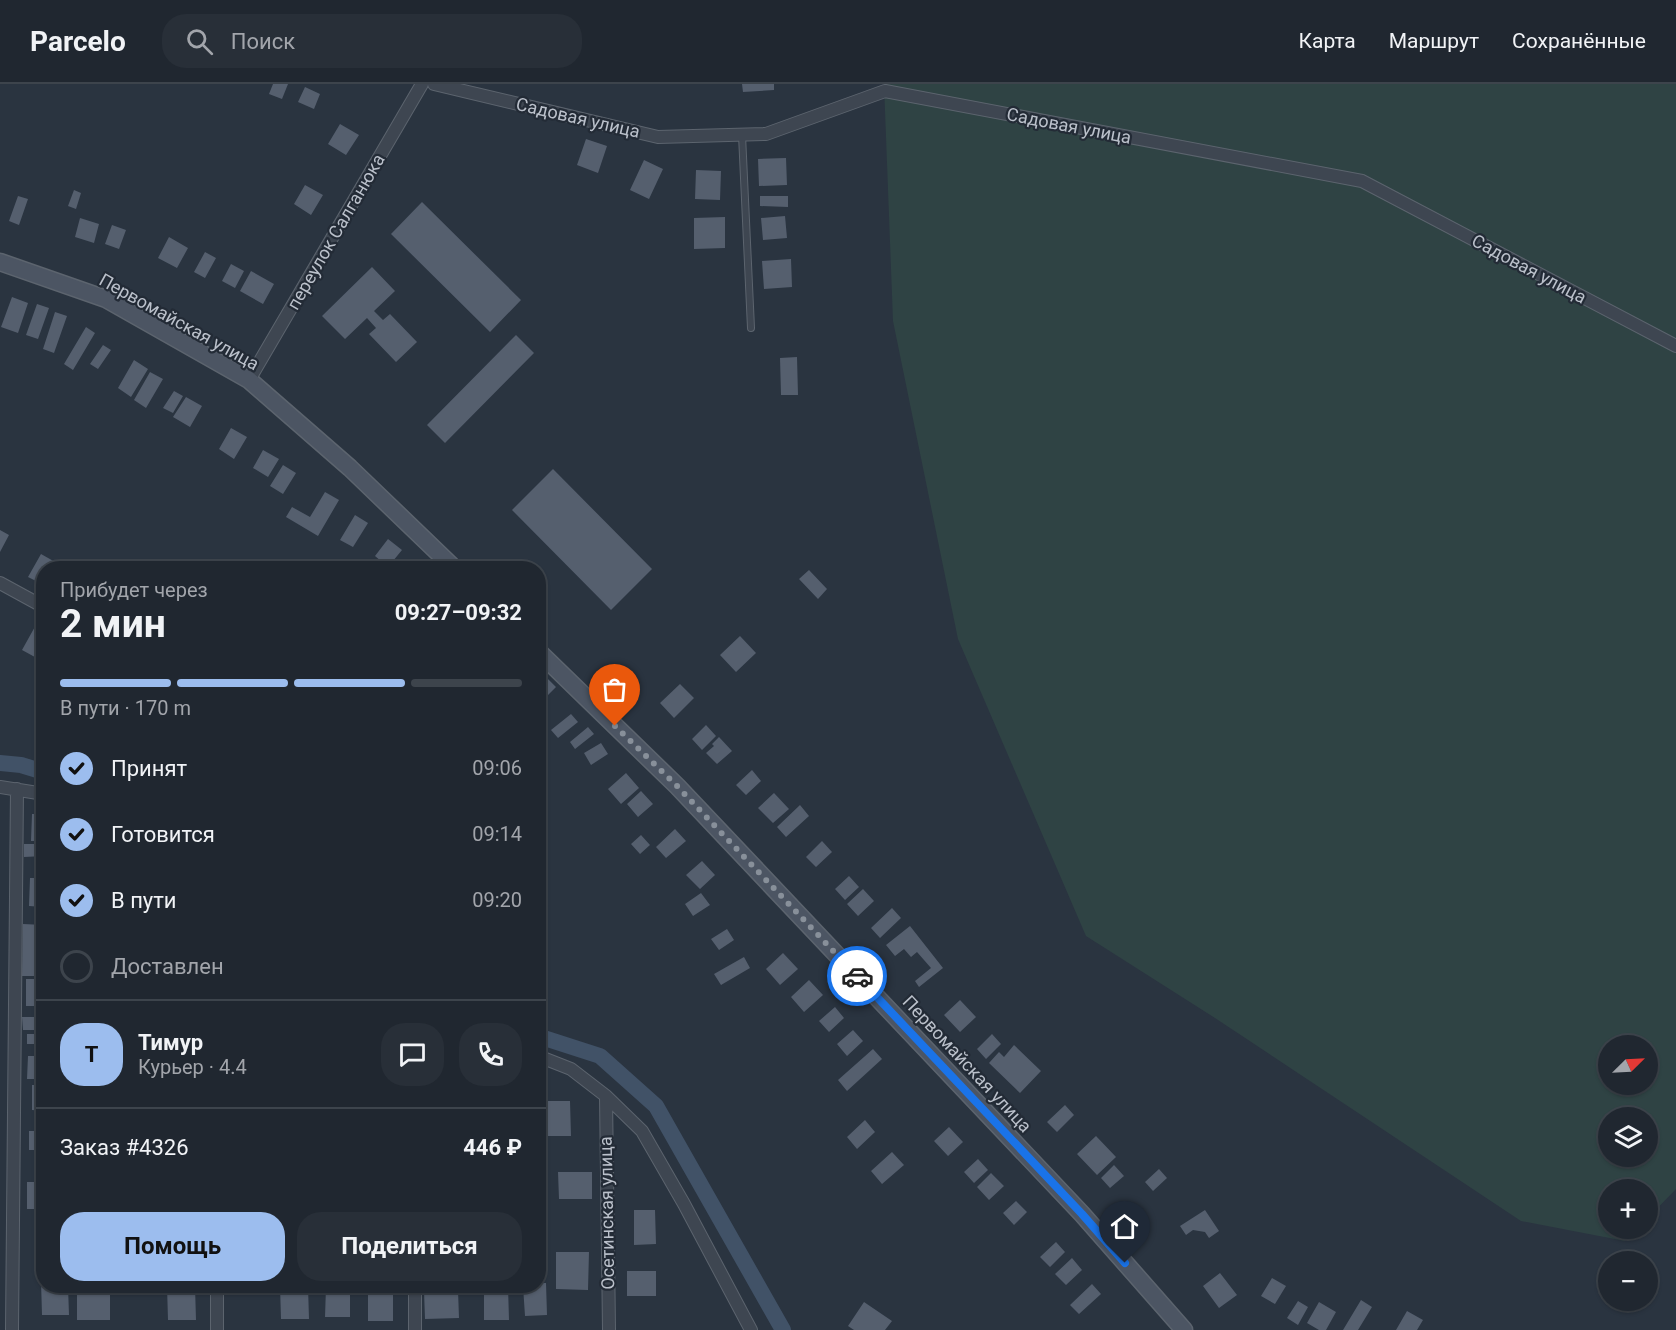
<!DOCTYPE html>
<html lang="ru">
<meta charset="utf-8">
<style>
:root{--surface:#202730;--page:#282f38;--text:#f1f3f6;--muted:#a2a5ab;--line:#3d444c;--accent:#9cbdee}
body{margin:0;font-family:Roboto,sans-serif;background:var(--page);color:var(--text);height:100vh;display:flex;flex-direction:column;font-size:22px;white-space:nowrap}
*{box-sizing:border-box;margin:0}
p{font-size:20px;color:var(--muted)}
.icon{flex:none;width:33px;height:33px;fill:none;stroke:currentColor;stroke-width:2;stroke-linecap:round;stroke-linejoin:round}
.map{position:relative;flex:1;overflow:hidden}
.sheet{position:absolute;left:36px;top:477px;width:510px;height:732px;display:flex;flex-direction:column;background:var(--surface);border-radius:24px;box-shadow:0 2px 4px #0004,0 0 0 2px var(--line)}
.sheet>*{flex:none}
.needle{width:39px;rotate:66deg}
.buttons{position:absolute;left:1598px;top:951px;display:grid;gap:12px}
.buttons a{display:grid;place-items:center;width:60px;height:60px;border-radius:50%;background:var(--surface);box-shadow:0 2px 4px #0004,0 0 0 2px var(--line);font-size:30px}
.pin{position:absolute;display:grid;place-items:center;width:51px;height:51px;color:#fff;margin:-62px -26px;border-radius:50% 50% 50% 0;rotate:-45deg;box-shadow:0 0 6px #0007}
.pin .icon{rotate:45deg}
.courier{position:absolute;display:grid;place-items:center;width:60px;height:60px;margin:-30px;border:4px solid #1a73e8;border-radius:50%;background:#fff;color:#222;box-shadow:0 2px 8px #0007}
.overview em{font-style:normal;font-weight:700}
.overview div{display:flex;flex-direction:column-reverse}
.overview{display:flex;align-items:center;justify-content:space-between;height:102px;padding:0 24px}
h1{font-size:39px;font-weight:700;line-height:45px}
.bar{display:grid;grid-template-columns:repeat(4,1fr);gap:9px 6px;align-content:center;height:72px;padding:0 24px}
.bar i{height:8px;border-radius:4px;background:var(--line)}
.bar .current{background:var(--accent)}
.bar p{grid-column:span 4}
.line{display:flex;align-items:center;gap:15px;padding:0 24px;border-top:2px solid var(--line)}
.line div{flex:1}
.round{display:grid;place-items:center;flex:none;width:63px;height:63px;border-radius:24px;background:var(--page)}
ol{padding:0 24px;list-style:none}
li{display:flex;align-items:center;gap:18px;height:66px}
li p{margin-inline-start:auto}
li .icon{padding:6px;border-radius:50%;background:var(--accent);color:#111;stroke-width:4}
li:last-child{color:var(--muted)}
li i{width:33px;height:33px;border:3px solid var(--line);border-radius:50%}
.button{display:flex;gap:12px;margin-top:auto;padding:12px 24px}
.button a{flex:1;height:69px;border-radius:24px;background:var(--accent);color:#111;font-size:24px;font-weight:700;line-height:69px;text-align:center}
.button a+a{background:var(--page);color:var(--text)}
header{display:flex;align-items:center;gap:36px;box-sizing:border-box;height:84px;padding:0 30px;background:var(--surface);border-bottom:2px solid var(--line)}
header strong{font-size:28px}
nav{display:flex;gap:33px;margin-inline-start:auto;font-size:21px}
.search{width:420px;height:54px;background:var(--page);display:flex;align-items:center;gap:15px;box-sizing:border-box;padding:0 21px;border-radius:24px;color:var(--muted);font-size:22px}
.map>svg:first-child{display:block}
.green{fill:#2f4344;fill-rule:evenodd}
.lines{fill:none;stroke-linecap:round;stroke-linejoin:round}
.canal{stroke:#415267;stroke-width:16}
.building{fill:#555f6e}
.lane-casing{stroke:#5c646e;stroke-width:8}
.street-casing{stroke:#5c646e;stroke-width:14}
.secondary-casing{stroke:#5c646e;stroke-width:19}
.lane{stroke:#3e4651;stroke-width:6}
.street{stroke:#3e4651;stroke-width:12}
.secondary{stroke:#4c5563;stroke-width:16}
.done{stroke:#88909a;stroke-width:6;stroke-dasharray:0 10.8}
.route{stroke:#1a73e8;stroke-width:8}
.labels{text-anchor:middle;stroke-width:4.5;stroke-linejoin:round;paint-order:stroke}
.street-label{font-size:18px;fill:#bbc1cb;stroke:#232b36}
</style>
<header>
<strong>Parcelo</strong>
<div class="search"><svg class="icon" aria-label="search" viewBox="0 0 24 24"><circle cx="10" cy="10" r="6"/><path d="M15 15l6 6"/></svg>Поиск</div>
<nav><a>Карта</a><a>Маршрут</a><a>Сохранённые</a></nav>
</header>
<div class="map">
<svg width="1676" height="1246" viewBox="0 0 1676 1246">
<rect width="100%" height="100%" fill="#2a3440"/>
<!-- green -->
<path class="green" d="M884,0H1676V1105L1647,1135V1106H1608V1144L1637,1145L1625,1157L1521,1137L1215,934L1086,852L958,555L893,237ZM1608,962H1647V1000H1608ZM1608,1034H1647V1072H1608Z"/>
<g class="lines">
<!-- canal -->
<path class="canal" d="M0,679L21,681L44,688
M538,952L600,972L656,1022L783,1246"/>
</g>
<!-- building -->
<path class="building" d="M273,0H288L282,15L269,10Z
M742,0H774V6L743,8Z
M305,3L320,10L314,25L298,18Z
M340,40L359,51L346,71L328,60Z
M586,55L607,62L598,89L577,81Z
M786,74L787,101L759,102L758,75Z
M644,76L663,85L649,115L630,106Z
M696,86L721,87L720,116L695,115Z
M305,101L323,111L311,131L294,120Z
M74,106L81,109L76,125L68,122Z
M18,112L28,115L19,141L9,137Z
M760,112H788V123L760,122Z
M422,118L521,216L490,248L391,150Z
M785,132L787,154L763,156L761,134Z
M725,133V164L694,165V134Z
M80,134L99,140L94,159L75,153Z
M112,141L126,146L119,165L105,160Z
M169,153L188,164L177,184L158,174Z
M205,168L216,174L205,194L194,188Z
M791,175L792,203L764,205L762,177Z
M231,180L244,187L235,204L222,197Z
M372,183L395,207L374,227L383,236L390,230L417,258L396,278L369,250L376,244L367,234L345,255L322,232Z
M251,187L274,200L263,220L240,207Z
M12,213L28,219L18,249L1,243Z
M37,220L49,224L38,255L26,251Z
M55,228L67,232L54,269L43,265Z
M86,243L95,249L73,286L64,280Z
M516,251L534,269L445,359L427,341Z
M103,261L111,266L98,285L90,280Z
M797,273L798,311H781L780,274Z
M134,276L148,285L131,313L118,304Z
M150,288L163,295L146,324L134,316Z
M174,307L183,312L173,329L163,324Z
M186,313L202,322L190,343L173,333Z
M231,344L247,353L234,375L219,365Z
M263,366L279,375L268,393L253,384Z
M283,381L296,389L283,410L270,402Z
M553,385L652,485L611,526L512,426Z
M325,408L339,416L318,452L286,433L292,423L310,433Z
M355,431L368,439L353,463L340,456Z
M0,446L9,451L0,468Z
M388,455L402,466L388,483L375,472Z
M41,470L64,483L63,484H44V501L28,493Z
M809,486L827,505L818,515L799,495Z
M37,539L44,542V578L22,566Z
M740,552L756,569L736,588L720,571Z
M543,590L556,603L541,618L538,616V594Z
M680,600L694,614L674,634L660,619Z
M571,630L578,638L558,654L551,646Z
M706,641L716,652L702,666L692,655Z
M588,643L594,650L575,665L570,658Z
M719,653L732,667L717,680L706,669L714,662L712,660Z
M601,659L608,670L591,681L584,669Z
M752,686L761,697L746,711L736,701Z
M626,689L639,704L621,720L608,705Z
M641,707L653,720L638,733L627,720Z
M774,709L789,725L773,739L758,724Z
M800,721L809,732L786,753L777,743Z
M32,730H44V757H31Z
M675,745L686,757L666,774L656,763Z
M641,751L650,761L640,770L631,760Z
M822,757L832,768L816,783L806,773Z
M24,760H44V772L24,773Z
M702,777L715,791L700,805L686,791Z
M849,792L859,803L845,816L835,805Z
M30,794H44V823L29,822Z
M863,805L874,817L858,832L847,820Z
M701,809L710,821L693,832L685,820Z
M892,824L901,834L880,854L871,844Z
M23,840L44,841V892H22Z
M910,842L943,884L919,903L915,897L931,884L917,868L911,873L904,865L895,872L886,861Z
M727,845L734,856L719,866L711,855Z
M783,869L798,885L780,901L766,885Z
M744,873L750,884L721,901L714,890Z
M26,895H44V922H26Z
M809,896L823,911L804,928L791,913Z
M960,916L976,933L960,948L944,931Z
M835,923L844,934L829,948L819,937Z
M22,933H44V946H23Z
M853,946L863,957L847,972L837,960Z
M27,950H44V960H27Z
M992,950L1001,960L986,975L977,965Z
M1014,961L1041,987L1020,1009L989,979L999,968L1004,973Z
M873,965L882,975L847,1007L838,996Z
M28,972H44V995H27Z
M32,1001H44V1027L32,1026Z
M538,1017H570L571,1052H538Z
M1065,1021L1074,1031L1057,1048L1047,1038Z
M865,1036L875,1048L857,1065L847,1053Z
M949,1043L963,1058L948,1072L934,1057Z
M29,1047H44V1076H36V1066H29Z
M1096,1052L1116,1073L1097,1091L1077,1070Z
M892,1068L904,1081L882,1100L871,1087Z
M978,1075L988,1086L974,1099L964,1088Z
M1114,1081L1124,1092L1110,1104L1101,1094Z
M1159,1085L1167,1094L1153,1107L1145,1098Z
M558,1088H592V1115H559Z
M991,1089L1004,1102L989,1116L977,1103Z
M27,1098H44V1125H27Z
M1016,1117L1027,1128L1014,1141L1003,1129Z
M634,1126H655L656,1160L634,1161Z
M1205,1126L1219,1147L1209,1154L1205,1148L1193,1146L1186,1151L1180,1142Z
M1056,1158L1065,1168L1050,1183L1040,1173Z
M556,1168H589L588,1206L556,1205Z
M1072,1174L1082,1186L1066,1201L1055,1190Z
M627,1187H656V1212H627Z
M1220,1189L1237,1211L1219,1224L1203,1202Z
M1272,1194L1286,1202L1275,1220L1261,1212Z
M41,1197H44V1202H68L69,1231H42Z
M538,1199H546L547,1231L525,1232L523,1202H538Z
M1092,1200L1101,1210L1079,1230L1070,1221Z
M77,1202H110V1236H77Z
M167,1202H195L196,1236H168Z
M280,1202H308L309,1235H281Z
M484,1202H508L509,1236H484Z
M326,1203H350V1233H325Z
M368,1204H393V1237H368Z
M458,1206L459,1234L425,1235L424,1207Z
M1361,1216L1372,1223L1358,1246H1343Z
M1298,1217L1308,1223L1298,1241L1287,1234Z
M864,1218L892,1237L885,1246H854L848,1242Z
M1319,1218L1336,1228L1326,1246H1319L1307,1239Z
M1407,1227L1423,1236L1417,1246H1396Z"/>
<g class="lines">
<!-- lane casing -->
<g class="lane-casing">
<path id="lane" d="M742,51L751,244"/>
</g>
<!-- street casing -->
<g class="street-casing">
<path id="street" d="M434,0L658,53L766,50L885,7L1362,97L1676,262
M249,296L422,0
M0,499L44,523
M0,703L44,710
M538,972L571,985L606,1012L642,1047L684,1120L751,1246
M606,1012L609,1246
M217,1202V1246
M12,1246L17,705
M415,1246V1202"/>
</g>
<!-- secondary casing -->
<g class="secondary-casing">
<path id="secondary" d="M0,178L106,215L249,296L350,384L454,484
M538,567L677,702L1082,1130L1184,1246"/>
</g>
<!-- lane -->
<use href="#lane" class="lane"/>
<!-- street -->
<use href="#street" class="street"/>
<!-- secondary -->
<use href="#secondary" class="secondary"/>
</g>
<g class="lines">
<!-- done -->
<path class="done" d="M615,642L677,702L857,892"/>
<!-- route -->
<path class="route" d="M857,892L1082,1130L1125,1179"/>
</g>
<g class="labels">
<!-- street labels -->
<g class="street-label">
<text transform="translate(578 34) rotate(13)" y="6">Садовая улица</text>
<text transform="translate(1069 42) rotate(11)" y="6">Садовая улица</text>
<text transform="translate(336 148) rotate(-60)" y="6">переулок Салганюка</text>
<text transform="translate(1529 185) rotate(28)" y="6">Садовая улица</text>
<text transform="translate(179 238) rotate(29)" y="6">Первомайская улица</text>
<text transform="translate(967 980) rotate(47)" y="6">Первомайская улица</text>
<text transform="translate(607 1129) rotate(-91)" y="6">Осетинская улица</text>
</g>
</g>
</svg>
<div class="buttons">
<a><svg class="needle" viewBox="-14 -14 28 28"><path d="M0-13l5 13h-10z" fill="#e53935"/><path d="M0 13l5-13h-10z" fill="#a2a5ab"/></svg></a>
<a><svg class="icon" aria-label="layers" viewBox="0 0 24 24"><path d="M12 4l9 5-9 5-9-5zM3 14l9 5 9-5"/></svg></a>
<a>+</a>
<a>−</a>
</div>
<div class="pin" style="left:615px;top:642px;background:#ea580c"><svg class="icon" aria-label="bag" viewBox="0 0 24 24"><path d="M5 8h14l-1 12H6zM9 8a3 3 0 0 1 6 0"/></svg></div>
<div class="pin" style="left:1125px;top:1179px;background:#1f2937"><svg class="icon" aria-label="home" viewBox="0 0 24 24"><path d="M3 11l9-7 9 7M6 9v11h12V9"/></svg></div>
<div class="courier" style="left:857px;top:892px"><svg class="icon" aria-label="car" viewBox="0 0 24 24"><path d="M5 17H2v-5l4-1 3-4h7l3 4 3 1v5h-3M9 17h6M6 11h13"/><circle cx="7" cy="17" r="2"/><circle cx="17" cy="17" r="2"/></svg></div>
<section class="sheet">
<div class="overview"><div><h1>2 мин</h1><p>Прибудет через</p></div><em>09:27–09:32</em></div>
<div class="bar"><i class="current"></i><i class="current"></i><i class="current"></i><i></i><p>В пути · 170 m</p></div>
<ol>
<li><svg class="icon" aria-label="check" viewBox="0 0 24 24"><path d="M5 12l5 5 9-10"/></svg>Принят<p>09:06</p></li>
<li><svg class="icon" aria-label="check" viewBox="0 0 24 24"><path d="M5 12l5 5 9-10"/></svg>Готовится<p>09:14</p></li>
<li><svg class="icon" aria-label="check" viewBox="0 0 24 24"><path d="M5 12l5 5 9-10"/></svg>В пути<p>09:20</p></li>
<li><i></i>Доставлен</li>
</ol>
<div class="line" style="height:108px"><b class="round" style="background:var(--accent);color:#111">Т</b><div><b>Тимур</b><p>Курьер · 4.4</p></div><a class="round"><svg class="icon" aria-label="chat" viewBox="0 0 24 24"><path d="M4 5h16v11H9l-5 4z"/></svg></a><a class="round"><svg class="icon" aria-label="phone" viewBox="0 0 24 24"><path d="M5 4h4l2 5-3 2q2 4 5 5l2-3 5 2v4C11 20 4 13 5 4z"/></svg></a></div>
<div class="line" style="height:78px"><div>Заказ #4326</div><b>446 ₽</b></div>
<div class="button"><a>Помощь</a><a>Поделиться</a></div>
</section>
</div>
